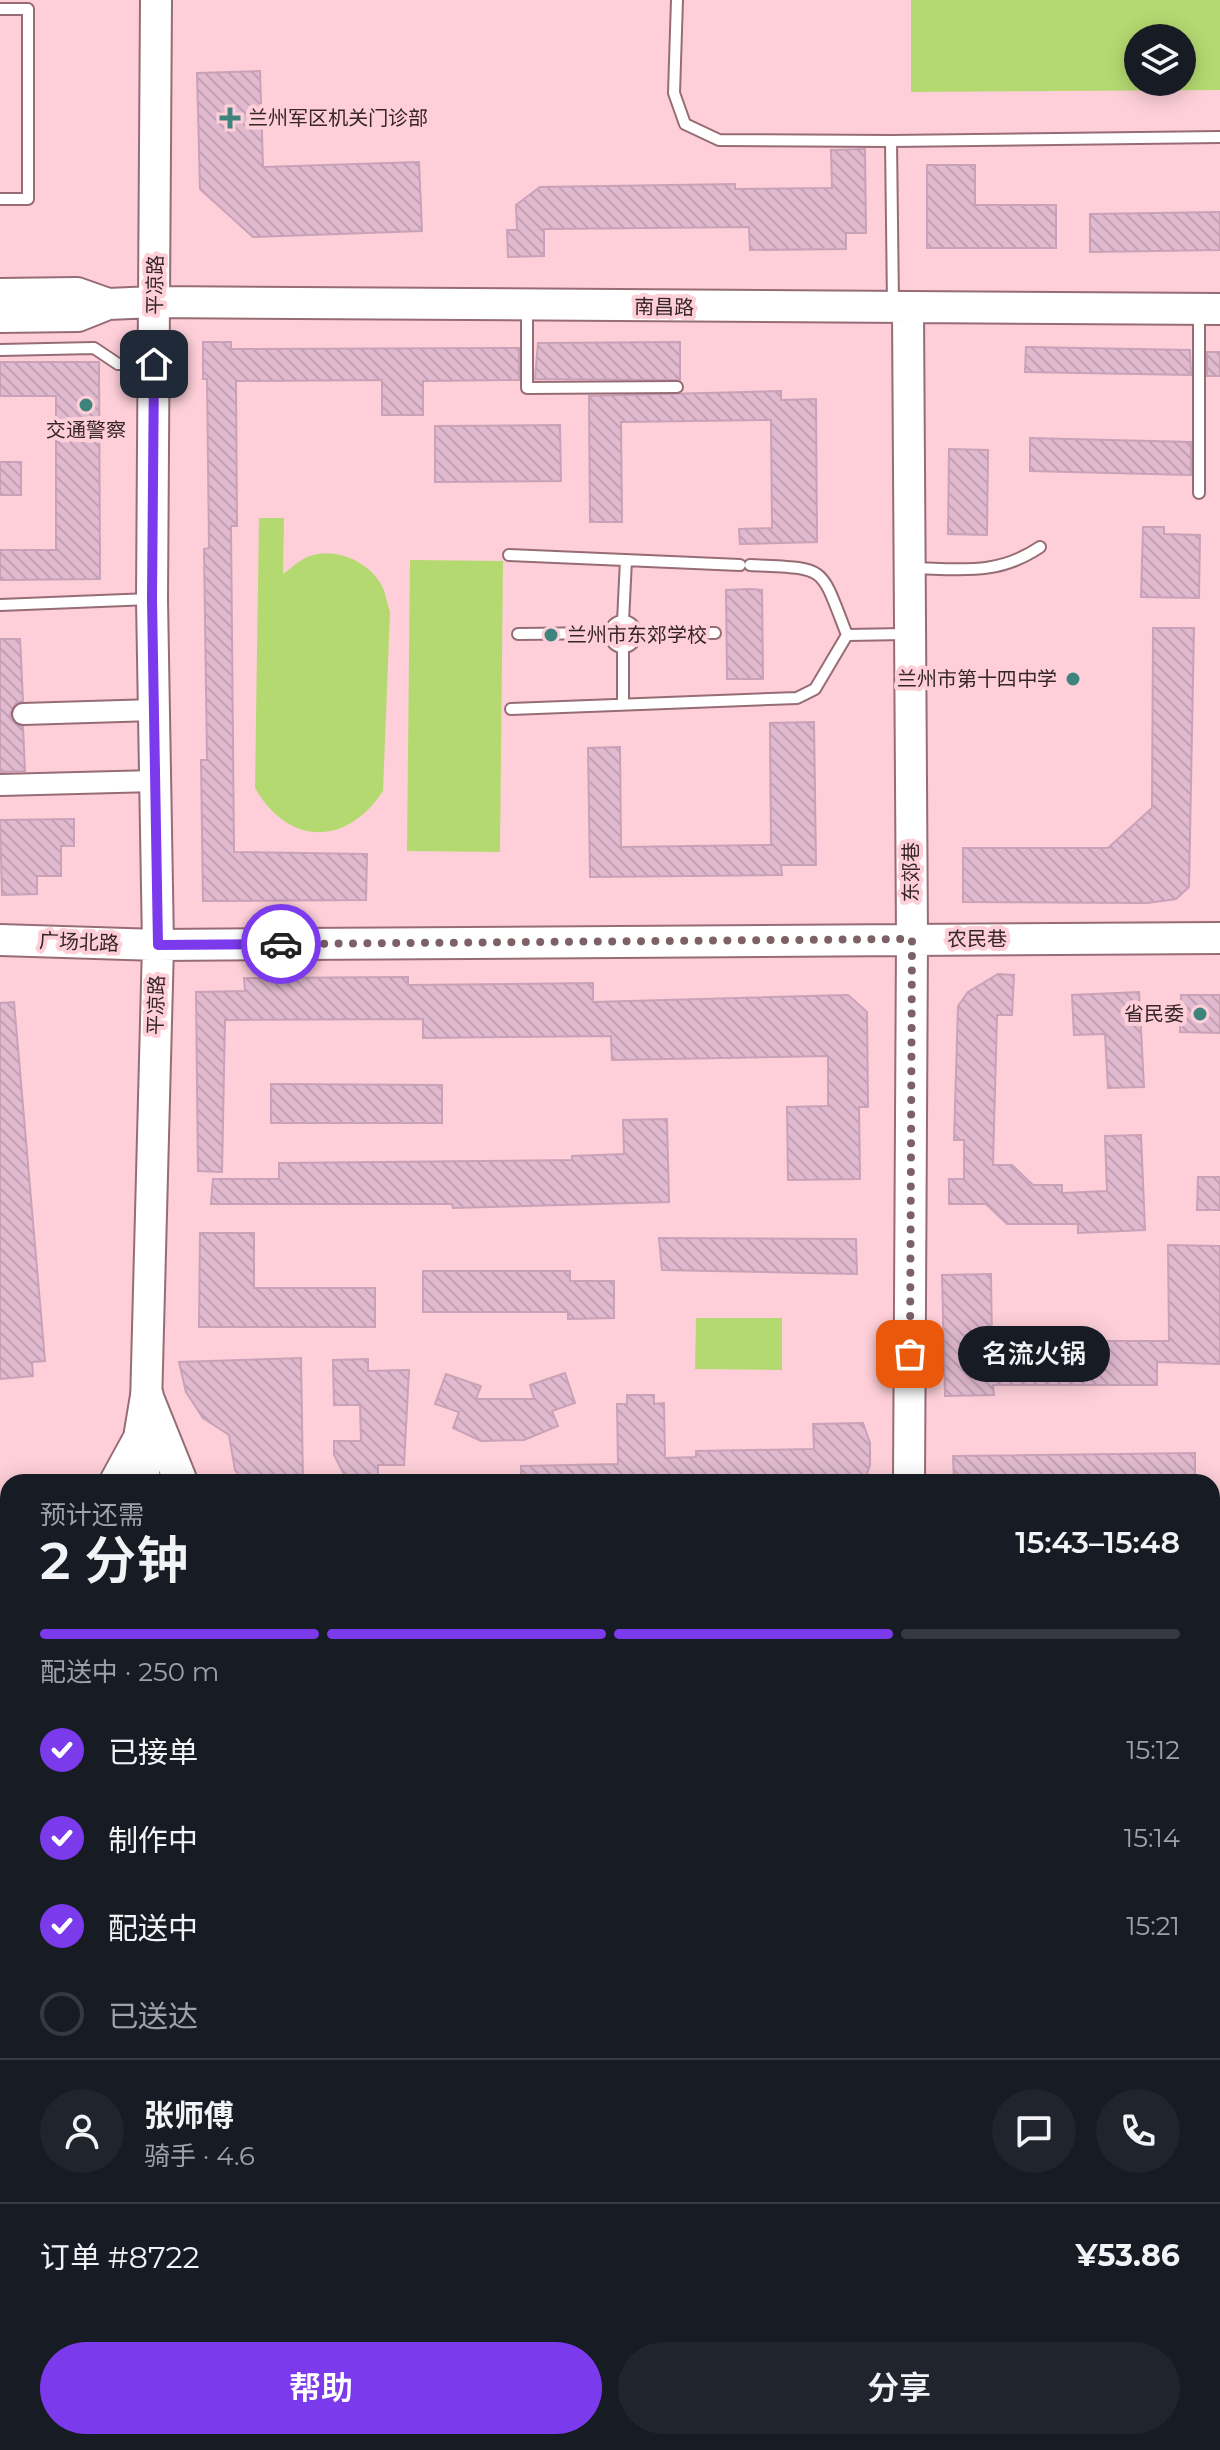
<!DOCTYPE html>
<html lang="zh">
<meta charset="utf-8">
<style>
:root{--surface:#171b24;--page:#20242c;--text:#f1f3f6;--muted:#9ea1a6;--line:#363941;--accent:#7c3aed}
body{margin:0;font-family:Montserrat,"Noto Sans SC",sans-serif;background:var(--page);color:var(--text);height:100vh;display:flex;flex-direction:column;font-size:30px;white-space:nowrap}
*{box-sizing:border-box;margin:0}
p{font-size:26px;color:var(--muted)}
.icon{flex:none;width:44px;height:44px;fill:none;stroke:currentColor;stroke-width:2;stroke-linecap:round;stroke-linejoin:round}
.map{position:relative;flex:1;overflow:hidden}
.panel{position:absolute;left:0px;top:1474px;width:1220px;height:976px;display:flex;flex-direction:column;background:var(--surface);border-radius:24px 24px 0 0;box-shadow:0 4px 20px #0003}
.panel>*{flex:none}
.buttons{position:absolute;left:1124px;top:24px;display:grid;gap:16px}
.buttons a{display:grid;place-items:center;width:72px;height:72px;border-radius:50%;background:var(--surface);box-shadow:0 4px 20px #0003;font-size:40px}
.pin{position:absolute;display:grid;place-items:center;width:68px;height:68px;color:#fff;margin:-34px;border-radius:16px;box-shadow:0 4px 12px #0006}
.courier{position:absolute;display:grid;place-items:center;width:80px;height:80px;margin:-40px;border:6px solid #7c3aed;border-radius:50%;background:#fff;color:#222;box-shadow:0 2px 10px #0007}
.bubble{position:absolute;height:56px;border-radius:28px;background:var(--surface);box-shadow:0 4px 20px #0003;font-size:26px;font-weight:600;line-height:56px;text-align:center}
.head em{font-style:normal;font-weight:600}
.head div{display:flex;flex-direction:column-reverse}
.head{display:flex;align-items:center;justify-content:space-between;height:136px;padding:0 40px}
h1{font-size:52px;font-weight:600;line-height:60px}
.bar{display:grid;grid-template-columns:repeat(4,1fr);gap:12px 8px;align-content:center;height:96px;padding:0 40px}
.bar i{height:10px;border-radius:6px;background:var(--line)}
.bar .active{background:var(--accent)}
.bar p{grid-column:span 4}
.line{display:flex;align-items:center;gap:20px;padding:0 40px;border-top:2px solid var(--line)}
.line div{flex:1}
.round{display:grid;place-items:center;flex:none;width:84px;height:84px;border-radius:42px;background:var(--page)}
ol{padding:0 40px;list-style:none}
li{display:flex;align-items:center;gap:24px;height:88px}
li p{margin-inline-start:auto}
li .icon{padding:8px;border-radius:50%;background:var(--accent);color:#fff;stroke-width:4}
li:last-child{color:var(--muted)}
li i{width:44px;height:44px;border:4px solid var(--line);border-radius:50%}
.action{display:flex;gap:16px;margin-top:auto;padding:16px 40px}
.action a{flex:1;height:92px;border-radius:48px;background:var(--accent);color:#fff;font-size:32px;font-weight:600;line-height:92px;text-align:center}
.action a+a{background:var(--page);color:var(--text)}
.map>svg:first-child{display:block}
.park{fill:#b5d971;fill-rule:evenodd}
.building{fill:url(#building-back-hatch);stroke:#c9a2b7;stroke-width:2}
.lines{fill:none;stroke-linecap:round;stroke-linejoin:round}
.lane-casing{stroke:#966c75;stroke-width:14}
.street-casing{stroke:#966c75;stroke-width:24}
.secondary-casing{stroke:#966c75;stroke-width:34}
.primary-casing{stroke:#966c75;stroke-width:36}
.lane{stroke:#fff;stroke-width:10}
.street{stroke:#fff;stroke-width:20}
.secondary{stroke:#fff;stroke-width:30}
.primary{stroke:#fff;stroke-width:32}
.done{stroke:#7d6166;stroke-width:8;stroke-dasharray:0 14.4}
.route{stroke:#7c3aed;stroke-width:10}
.poi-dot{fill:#3e847c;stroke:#fecfd8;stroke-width:3}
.labels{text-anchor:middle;stroke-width:8;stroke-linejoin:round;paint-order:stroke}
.poi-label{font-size:20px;fill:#372629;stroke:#fecfd8;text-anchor:start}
.street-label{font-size:20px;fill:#372629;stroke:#fecfd8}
</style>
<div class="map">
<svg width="1220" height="2450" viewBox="0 0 1220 2450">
<defs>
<pattern id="building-back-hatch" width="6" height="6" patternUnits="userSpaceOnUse" patternTransform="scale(2)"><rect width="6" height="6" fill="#e2bad0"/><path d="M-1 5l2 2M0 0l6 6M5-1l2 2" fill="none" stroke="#c2a0b3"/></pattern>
</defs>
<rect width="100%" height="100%" fill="#fecfd8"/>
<!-- park -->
<path class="park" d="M911,0H1220V90L911,92ZM1138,38H1182V82H1138Z
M259,518H284L283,574C289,570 296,563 303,559C330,544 370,560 383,588C386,595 387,604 390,612L383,791C347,846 289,847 255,788Z
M410,560L503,561L500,852L407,851Z
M696,1318H782V1370L695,1369Z"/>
<!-- building -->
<path class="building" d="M260,71L263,167L419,162L422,231L253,237L200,189L197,73Z
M865,149L866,233H846V249L750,250L749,227L544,229V256L508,257L507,230H517L516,205L540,187L735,184V189L832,188L831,150Z
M927,165H975V205H1056V248H927Z
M1220,212V250L1090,252V214Z
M203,342H231V349L519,348V380L423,381V415H382V380L236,381L237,526H231L234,852L367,854L366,900L203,901L201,760H207L204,549L209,548L207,379H203Z
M680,342V380L535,379L538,343Z
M1026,347L1190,350L1191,375L1025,372Z
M1207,352H1220V376H1207Z
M0,362H99L100,579L0,580V550H56V396H0Z
M781,391V400L816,399L817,542L740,544L739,529L772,528L771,420L621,422L622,522H590L589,396Z
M560,425L561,481L435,482V426Z
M1030,438L1191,442V475L1030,471Z
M949,449L988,450L987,535L948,534Z
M0,462H21V495H0Z
M1143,527H1164V534L1200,535L1199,598L1141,597Z
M750,589L762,590L763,679H727L726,590Z
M1153,628H1194L1189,887L1176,899L1147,903L963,902V848H1108L1152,808Z
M0,639H20L23,701L16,703L10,714L12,721L23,727L25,771L0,772Z
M814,722L816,865H781L782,875L590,877L588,748L620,747L621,847L771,845L770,723Z
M74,819V846H61V876H37V894L2,895L0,820Z
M998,974L1014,975L1012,1015H997L993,1165H1012L1033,1185H1062V1193L1107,1191L1105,1136L1141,1135L1145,1230L1078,1233V1224H1007L986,1204H949V1179H964V1140H954L958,1006L968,992Z
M408,977V985L593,983V1002L848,995L867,1012L868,1107H859L860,1179L788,1180L787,1107L828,1106V1056L612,1060L611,1036L423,1038V1019L225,1020L222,1172L198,1171L196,992L245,991L244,978Z
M1139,992L1144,1087L1108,1088L1105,1034L1074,1035L1072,995Z
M1181,995H1220V1033L1180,1032Z
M14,1002L45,1361L32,1362L33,1376L0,1379V1003Z
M271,1084L442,1085V1123H271Z
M667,1119L669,1202L453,1208L452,1204H211L213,1179H279V1163L572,1160V1156L624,1154L623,1120Z
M1198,1177H1220V1210H1197Z
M200,1233H254V1288H375V1327H199Z
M659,1238L856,1239L857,1274L662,1270Z
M1168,1245L1220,1246V1364L1157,1362V1385H993L994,1395L945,1396L942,1275L991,1274L992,1341H1169Z
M423,1271H570V1281H614V1318L568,1319V1312H423Z
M301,1358L303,1482H245L235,1470L229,1435L203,1418L186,1392L179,1362Z
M368,1359V1371L409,1370L404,1465H378V1482H348L334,1455V1441H361L360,1405H334L333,1360Z
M565,1373L575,1403L552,1411L558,1426L524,1440L481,1441L453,1428L459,1412L435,1404L446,1374L481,1386L476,1399H534L530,1385Z
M627,1395H654V1404L664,1403L665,1458L696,1457V1451L814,1449L813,1424L863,1423L870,1443V1465L864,1482H521V1466L618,1464L617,1404H627Z
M1195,1453V1482H954L953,1456Z"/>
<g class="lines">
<!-- lane casing -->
<g class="lane-casing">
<path id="lane" d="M677,0L674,93L685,124L719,140L891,141L893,304
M0,9H28V199H0
M891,141L1220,137
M527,308V388L677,387
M1199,311V493
M0,350L94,348L118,364H149
M509,555L740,565
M750,565C828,569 819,563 847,635
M912,568C961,569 997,576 1040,547
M0,605L150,599
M623,621L626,560
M610 634a13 13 0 1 1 26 0a13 13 0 1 1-26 0Z
M518,634L610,633
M636,634L715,633
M847,635L905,634
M623,647V703
M511,709L797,698L815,689L847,635
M1212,2285L1220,2280"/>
</g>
<!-- street casing -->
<g class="street-casing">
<path id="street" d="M23,714L154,710
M0,785L155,781
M1212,2370L1220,2365
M33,2442L34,2450
M447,2450L461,2442
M1125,2450L1132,2442"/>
</g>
<!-- secondary casing -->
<g class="secondary-casing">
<path id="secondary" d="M0,294L77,293L108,304
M908,310L912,939L909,1482
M0,317L78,316L108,304L154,302L1220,309
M0,940L158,945L1220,938
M144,1482L158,945L152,599L156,0
M1212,1567H1220
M0,1647L8,1654
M0,2103L8,2100
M556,2442L561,2450
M585,2442L590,2450
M1145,2450L1167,2442H1206"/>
</g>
<!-- primary casing -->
<g class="primary-casing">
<path id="primary" d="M148,1400L181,1482
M116,1482L140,1438L147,1396
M0,1550L8,1547
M0,1579H8
M0,1601L8,1602
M1212,1626H1220"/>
</g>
<!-- lane -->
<use href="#lane" class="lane"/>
<!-- street -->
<use href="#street" class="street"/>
<!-- secondary -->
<use href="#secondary" class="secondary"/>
<!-- primary -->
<use href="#primary" class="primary"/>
</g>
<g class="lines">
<!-- done -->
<path class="done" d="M281,944L912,939L910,1354"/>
<!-- route -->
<path class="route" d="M154,364L152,599L158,945L281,944"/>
</g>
<!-- markers -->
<g class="poi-dot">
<path d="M226 106h8v8h8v8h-8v8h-8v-8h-8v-8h8z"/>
<circle cx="86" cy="405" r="8"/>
<circle cx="551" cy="635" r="8"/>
<circle cx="1073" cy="679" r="8"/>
<circle cx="1200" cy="1014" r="8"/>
</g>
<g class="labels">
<!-- poi labels -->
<g class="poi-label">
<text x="248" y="125">兰州军区机关门诊部</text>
<text x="86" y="437" text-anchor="middle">交通警察</text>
<text x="567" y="642">兰州市东郊学校</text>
<text x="1057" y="686" text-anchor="end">兰州市第十四中学</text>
<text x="1184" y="1021" text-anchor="end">省民委</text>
</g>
<!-- street labels -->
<g class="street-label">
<text transform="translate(155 285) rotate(-89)" y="7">平凉路</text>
<text transform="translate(664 307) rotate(1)" y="7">南昌路</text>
<text transform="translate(911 872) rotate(-90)" y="7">东郊巷</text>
<text x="977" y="946">农民巷</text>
<text transform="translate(79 942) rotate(2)" y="7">广场北路</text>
<text transform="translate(156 1005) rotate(-88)" y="7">平凉路</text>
</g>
</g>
</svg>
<div class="buttons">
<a><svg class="icon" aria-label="layers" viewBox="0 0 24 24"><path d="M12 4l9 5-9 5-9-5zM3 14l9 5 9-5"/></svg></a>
</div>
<div class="pin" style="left:910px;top:1354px;background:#ea580c"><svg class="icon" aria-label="bag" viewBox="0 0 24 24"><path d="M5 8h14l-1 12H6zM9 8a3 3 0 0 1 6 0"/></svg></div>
<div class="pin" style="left:154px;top:364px;background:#1f2937"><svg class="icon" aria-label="home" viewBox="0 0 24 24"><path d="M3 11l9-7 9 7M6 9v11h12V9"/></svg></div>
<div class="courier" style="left:281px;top:944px"><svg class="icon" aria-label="car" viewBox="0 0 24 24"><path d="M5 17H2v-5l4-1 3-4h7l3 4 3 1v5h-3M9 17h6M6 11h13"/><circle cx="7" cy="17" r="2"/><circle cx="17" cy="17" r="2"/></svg></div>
<div class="bubble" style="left:958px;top:1326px;width:152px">名流火锅</div>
<section class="panel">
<div class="head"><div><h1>2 分钟</h1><p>预计还需</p></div><em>15:43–15:48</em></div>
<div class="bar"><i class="active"></i><i class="active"></i><i class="active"></i><i></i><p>配送中 · 250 m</p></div>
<ol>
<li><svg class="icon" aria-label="check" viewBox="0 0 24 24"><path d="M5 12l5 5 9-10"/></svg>已接单<p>15:12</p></li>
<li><svg class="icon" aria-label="check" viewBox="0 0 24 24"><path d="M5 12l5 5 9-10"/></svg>制作中<p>15:14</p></li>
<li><svg class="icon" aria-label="check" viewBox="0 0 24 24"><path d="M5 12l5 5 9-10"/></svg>配送中<p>15:21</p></li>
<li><i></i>已送达</li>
</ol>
<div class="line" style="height:144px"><a class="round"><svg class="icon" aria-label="person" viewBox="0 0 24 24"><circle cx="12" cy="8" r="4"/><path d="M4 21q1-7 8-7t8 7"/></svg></a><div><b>张师傅</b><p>骑手 · 4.6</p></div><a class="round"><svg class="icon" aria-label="chat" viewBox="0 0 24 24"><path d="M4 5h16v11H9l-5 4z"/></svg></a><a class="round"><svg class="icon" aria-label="phone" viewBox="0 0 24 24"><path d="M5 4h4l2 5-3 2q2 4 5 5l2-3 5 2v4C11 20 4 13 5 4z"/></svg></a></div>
<div class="line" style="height:104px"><div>订单 #8722</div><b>¥53.86</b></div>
<div class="action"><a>帮助</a><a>分享</a></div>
</section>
</div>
